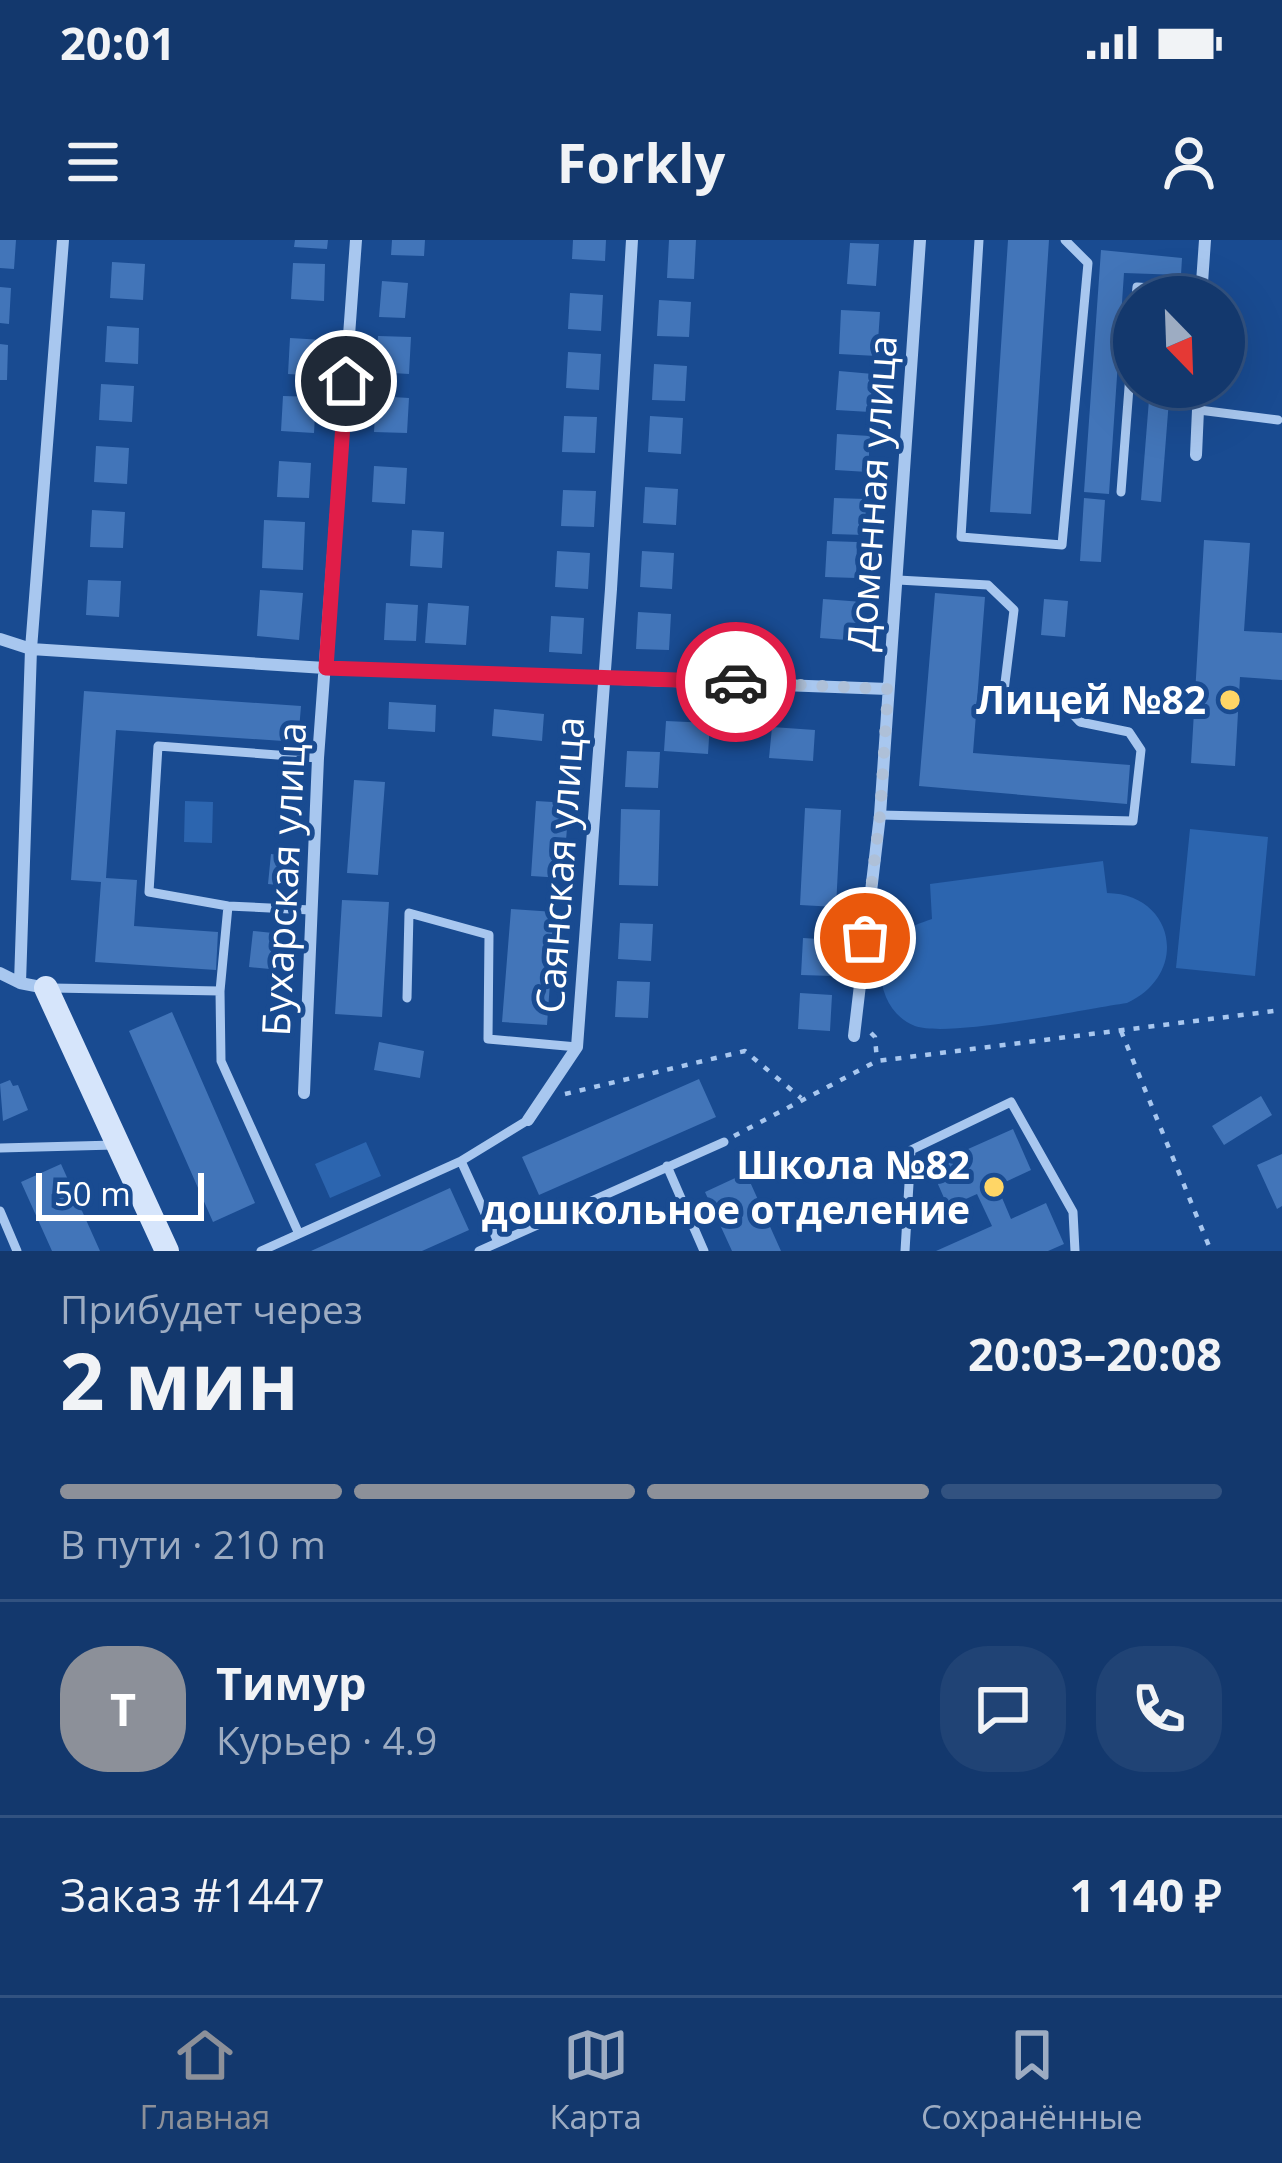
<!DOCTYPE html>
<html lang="ru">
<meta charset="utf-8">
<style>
:root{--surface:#13386d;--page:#204375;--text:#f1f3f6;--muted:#9dacc2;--line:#325280;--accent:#8c9099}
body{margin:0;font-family:"Open Sans",sans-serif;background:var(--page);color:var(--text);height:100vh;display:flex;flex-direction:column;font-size:45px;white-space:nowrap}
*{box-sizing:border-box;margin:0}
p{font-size:39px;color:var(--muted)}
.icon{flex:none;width:66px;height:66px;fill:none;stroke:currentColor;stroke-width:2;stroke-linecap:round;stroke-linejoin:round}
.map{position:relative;height:1011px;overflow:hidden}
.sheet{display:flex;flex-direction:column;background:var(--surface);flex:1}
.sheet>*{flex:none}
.needle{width:78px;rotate:157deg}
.controls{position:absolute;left:1113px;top:36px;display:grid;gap:24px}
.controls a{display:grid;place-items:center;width:132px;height:132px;border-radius:50%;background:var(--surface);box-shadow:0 12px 48px #0002,0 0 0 3px var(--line);font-size:60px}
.scale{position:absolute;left:36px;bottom:30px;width:168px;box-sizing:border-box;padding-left:12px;border:6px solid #fff;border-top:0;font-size:33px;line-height:42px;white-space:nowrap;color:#fff;-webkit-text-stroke:9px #194b91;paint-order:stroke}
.pin{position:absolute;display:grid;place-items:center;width:102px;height:102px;color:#fff;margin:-51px;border:6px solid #fff;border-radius:50%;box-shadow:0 3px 12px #0007}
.courier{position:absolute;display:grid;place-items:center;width:120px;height:120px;margin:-60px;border:9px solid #e11d48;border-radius:50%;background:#fff;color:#222;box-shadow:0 3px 15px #0007}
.headline em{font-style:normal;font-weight:700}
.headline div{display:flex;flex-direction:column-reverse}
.headline{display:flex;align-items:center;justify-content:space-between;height:204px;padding:0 60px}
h1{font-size:78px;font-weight:700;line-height:90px}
.bar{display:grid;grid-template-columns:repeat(4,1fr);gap:18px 12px;align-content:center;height:144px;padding:0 60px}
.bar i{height:15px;border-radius:9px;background:var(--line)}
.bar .current{background:var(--accent)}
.bar p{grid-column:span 4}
.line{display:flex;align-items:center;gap:30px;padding:0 60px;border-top:3px solid var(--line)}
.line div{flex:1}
.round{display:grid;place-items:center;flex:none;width:126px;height:126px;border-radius:48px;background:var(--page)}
.status{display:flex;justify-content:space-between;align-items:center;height:84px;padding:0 60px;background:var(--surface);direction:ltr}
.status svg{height:33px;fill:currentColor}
header{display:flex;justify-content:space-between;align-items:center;height:156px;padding:0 60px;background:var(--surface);font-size:54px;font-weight:700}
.menu{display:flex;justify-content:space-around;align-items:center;height:168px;border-top:3px solid var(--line);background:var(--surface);font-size:33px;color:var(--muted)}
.menu a{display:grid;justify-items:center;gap:6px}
.menu .current{color:var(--accent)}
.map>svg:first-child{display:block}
.green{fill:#2c65af}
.building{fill:#4275b9}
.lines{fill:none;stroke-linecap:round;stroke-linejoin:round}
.path{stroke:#a8c7ef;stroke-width:4.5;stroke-dasharray:6 9;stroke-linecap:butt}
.lane{stroke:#a8c7ef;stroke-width:9}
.street{stroke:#a8c7ef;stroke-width:12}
.secondary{stroke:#d6e5fb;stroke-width:24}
.done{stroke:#aec0d8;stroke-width:12;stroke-dasharray:0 21.6}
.route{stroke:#e11d48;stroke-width:15}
.poi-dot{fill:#ffd666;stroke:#194b91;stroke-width:4.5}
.labels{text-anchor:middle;stroke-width:10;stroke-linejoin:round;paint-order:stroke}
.street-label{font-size:39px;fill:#fff;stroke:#194b91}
.poi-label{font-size:39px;font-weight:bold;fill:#fff;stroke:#194b91;text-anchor:end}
</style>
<div class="status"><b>20:01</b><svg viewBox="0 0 49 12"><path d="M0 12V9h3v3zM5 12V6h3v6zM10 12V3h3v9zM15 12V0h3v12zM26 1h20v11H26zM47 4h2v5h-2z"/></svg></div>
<header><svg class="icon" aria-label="menu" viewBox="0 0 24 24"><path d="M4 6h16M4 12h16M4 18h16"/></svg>Forkly<svg class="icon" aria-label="person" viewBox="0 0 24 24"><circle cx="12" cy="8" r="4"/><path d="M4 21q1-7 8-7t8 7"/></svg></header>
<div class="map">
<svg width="1282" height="1011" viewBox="0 0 1282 1011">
<rect width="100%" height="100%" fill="#194b91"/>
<!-- green -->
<path class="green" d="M185,561L213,562L212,603L184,602Z
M1190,589L1268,597L1255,736L1176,728Z
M1103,621L1107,653C1175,654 1190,734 1127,763C1084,769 950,798 915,786C891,777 879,750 881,726C883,697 908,687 932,679L930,644Z
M366,902L381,936L330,958L315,924Z"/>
<!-- building -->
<path class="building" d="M0,0H16L14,29L0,28Z
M295,0H328L327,9L294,7Z
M392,0H425L424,16L391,15Z
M573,0H606L605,21L572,19Z
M669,0H696L694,39L667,38Z
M1008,0H1049L1031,274L990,272Z
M850,3L879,4L876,46L847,44Z
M1101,10L1182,18L1181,35L1124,33L1109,254L1084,252Z
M112,22L145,24L143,60L110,58Z
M293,23L325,24L324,61L291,59Z
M382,41L408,43L405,78L379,77Z
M0,47L11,48L9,84L0,83Z
M570,53L603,55L601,91L568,89Z
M659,60L691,62L689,97L657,96Z
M841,70L880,72L877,116L839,114Z
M107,86L139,88L138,124L105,122Z
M378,96L411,97L409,134L376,132Z
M290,98L323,100L321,136L288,134Z
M0,104L8,105L7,140H0Z
M568,112L601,114L599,150L566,148Z
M654,124L687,126L685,161L652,160Z
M839,131L873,134L870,172L836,170Z
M101,144L134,146L132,182L99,180Z
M1150,147H1170L1161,262L1141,260Z
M283,156L316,157L314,193L281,191Z
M376,156L409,158L407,193L374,192Z
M564,176L597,177L595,213L562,212Z
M650,176L683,178L681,214L648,212Z
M837,194L870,196L868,232L835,230Z
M96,206L129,208L127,244L94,242Z
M279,221L311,223L309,258L277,257Z
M374,226L407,228L405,264L372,262Z
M645,247L678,249L676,285L643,283Z
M563,250L596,251L594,287L561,286Z
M834,258L866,259L865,295L832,294Z
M1084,258L1105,260L1101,322L1080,321Z
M92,270L125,272L123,308L90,307Z
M264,280L305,282L303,330L262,328Z
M412,290L444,292L442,328L410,326Z
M1204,300L1250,303L1244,391L1282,393V440L1240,437L1235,526L1191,523Z
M827,301L857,302L856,338L825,337Z
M557,311L590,313L588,349L555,347Z
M642,311L674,313L672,349L640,347Z
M88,340L121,341L119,377L86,375Z
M260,350L303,353L299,400L257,396Z
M935,353L985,357L973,513L1130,525L1127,564L919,546Z
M823,359L863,362L860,401L820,398Z
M1044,359L1068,361L1065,397L1041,395Z
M386,363L418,365L416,401L384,400Z
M428,363L469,366L466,405L425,403Z
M638,372L671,374L669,410L636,409Z
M551,376L584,378L582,414L549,412Z
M84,451L301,466L298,502L116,490L106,638L137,640L134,686L218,692L216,730L95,722L101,642L71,640Z
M389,462L436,465L435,492L388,489Z
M494,469L544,474L542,501L492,496Z
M666,481L710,483L708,514L664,511Z
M772,487L815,490L813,521L769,518Z
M627,511L660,512L658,548L625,547Z
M354,540L385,542L378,635L347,633Z
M536,561L569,563L563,638L531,636Z
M805,568L841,570L836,667L800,665Z
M621,569L660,570L658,646L619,645Z
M271,614L291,616L288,646L268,644Z
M342,660L389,662L382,777L335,774Z
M511,669L555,672L547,785L502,782Z
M620,683L653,684L651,721L618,719Z
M253,691L273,693L270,729L249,727Z
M803,698L836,700L834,736L801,735Z
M617,741L650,742L648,778L615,777Z
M800,753L832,755L830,791L798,789Z
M172,772L255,963L213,982L129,791Z
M379,802L424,811L420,838L374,830Z
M699,839L716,877L539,955L522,917Z
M10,840L13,846L18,845L28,870L3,881L0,844Z
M1261,856L1272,875L1224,905L1212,886Z
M1013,889L1031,930L997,946L1011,979L1046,963L1064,1004L1048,1011H936L992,986L977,954L948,967L930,926Z
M1282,914V966L1277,969L1257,925Z
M61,924L100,1011H52L21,942Z
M746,933L781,1011H732L705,952Z
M450,948L469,990L422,1011H311Z"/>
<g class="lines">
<!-- path -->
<path class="path" d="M1121,791L1211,1011
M871,793L875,797L877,821
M565,854L745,811L801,858
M734,896L877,821L1282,770"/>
<!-- lane -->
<path class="lane" d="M979,0L961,297L1062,305L1088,23L1065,0
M1136,57L1137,47L1201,51
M1199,170L1278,180
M1121,252L1134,82
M880,575L1133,581L1141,510L1129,492L1080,482L1065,466L1012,462L1004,451L1014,370L988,345L898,340
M311,670L228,666L149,652L158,506L318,518
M52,748L220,751L228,666
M220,751L221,821L299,994
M407,758L409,673L489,695L488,799L577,807
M0,908L115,905
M461,921L498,1002
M667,926L704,1011
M0,971L17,1011
M261,1011L461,921L528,880
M479,1011L724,902
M905,1011L911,910L1011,862L1073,972L1075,1011"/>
<!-- street -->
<path class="street" d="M1201,57L1205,0
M1196,215L1199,147
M0,399L31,409L325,428L888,449
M0,733L20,743L46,748
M20,743L31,409L63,0
M854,796L880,575L920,0
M304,853L318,518L356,0
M528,880L577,807L611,349L632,0"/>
<!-- secondary -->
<path class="secondary" d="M46,748L167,1011"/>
</g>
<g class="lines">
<!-- done -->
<path class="done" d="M736,442L888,449L880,575L865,698"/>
<!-- route -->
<path class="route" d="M346,141L326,428L736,442"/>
</g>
<!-- markers -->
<g class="poi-dot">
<circle cx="1230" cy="460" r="12"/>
<circle cx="994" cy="947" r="12"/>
</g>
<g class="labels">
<!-- street labels -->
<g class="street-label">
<text transform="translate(872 253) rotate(-86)" y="14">Доменная улица</text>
<text transform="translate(560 625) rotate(-86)" y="14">Саянская улица</text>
<text transform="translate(284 639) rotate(-87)" y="14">Бухарская улица</text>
</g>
<!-- poi labels -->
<g class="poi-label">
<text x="1206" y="474">Лицей №82</text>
<text x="970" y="939">Школа №82<tspan x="970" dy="45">дошкольное отделение</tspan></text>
</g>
</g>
</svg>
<div class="controls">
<a><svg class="needle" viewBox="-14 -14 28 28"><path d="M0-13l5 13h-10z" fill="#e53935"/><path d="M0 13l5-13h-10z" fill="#9dacc2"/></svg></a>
</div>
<div class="scale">50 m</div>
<div class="pin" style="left:865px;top:698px;background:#ea580c"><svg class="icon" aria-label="bag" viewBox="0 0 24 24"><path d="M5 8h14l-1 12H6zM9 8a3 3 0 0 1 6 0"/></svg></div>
<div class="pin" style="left:346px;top:141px;background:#1f2937"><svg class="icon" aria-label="home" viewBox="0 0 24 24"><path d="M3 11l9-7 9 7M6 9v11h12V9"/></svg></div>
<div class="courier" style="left:736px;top:442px"><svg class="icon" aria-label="car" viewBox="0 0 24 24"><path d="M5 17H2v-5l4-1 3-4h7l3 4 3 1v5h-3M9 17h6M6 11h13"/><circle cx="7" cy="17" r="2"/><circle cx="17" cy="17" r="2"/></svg></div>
</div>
<section class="sheet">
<div class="headline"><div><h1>2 мин</h1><p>Прибудет через</p></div><em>20:03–20:08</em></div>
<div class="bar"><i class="current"></i><i class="current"></i><i class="current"></i><i></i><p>В пути · 210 m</p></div>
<div class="line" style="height:216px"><b class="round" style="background:var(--accent);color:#fff">Т</b><div><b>Тимур</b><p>Курьер · 4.9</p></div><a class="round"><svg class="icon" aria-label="chat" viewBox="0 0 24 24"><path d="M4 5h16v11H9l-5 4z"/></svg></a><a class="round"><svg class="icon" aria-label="phone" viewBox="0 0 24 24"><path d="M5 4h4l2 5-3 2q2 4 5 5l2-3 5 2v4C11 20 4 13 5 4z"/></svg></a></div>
<div class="line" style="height:156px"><div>Заказ #1447</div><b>1 140 ₽</b></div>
</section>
<nav class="menu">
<a class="current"><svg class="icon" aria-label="home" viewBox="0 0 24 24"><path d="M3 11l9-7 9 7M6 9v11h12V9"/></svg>Главная</a>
<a><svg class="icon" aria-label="map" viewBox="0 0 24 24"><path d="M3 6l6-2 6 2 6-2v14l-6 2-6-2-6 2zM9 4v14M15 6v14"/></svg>Карта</a>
<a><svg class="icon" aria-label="saved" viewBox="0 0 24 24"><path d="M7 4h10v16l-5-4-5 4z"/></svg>Сохранённые</a>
</nav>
